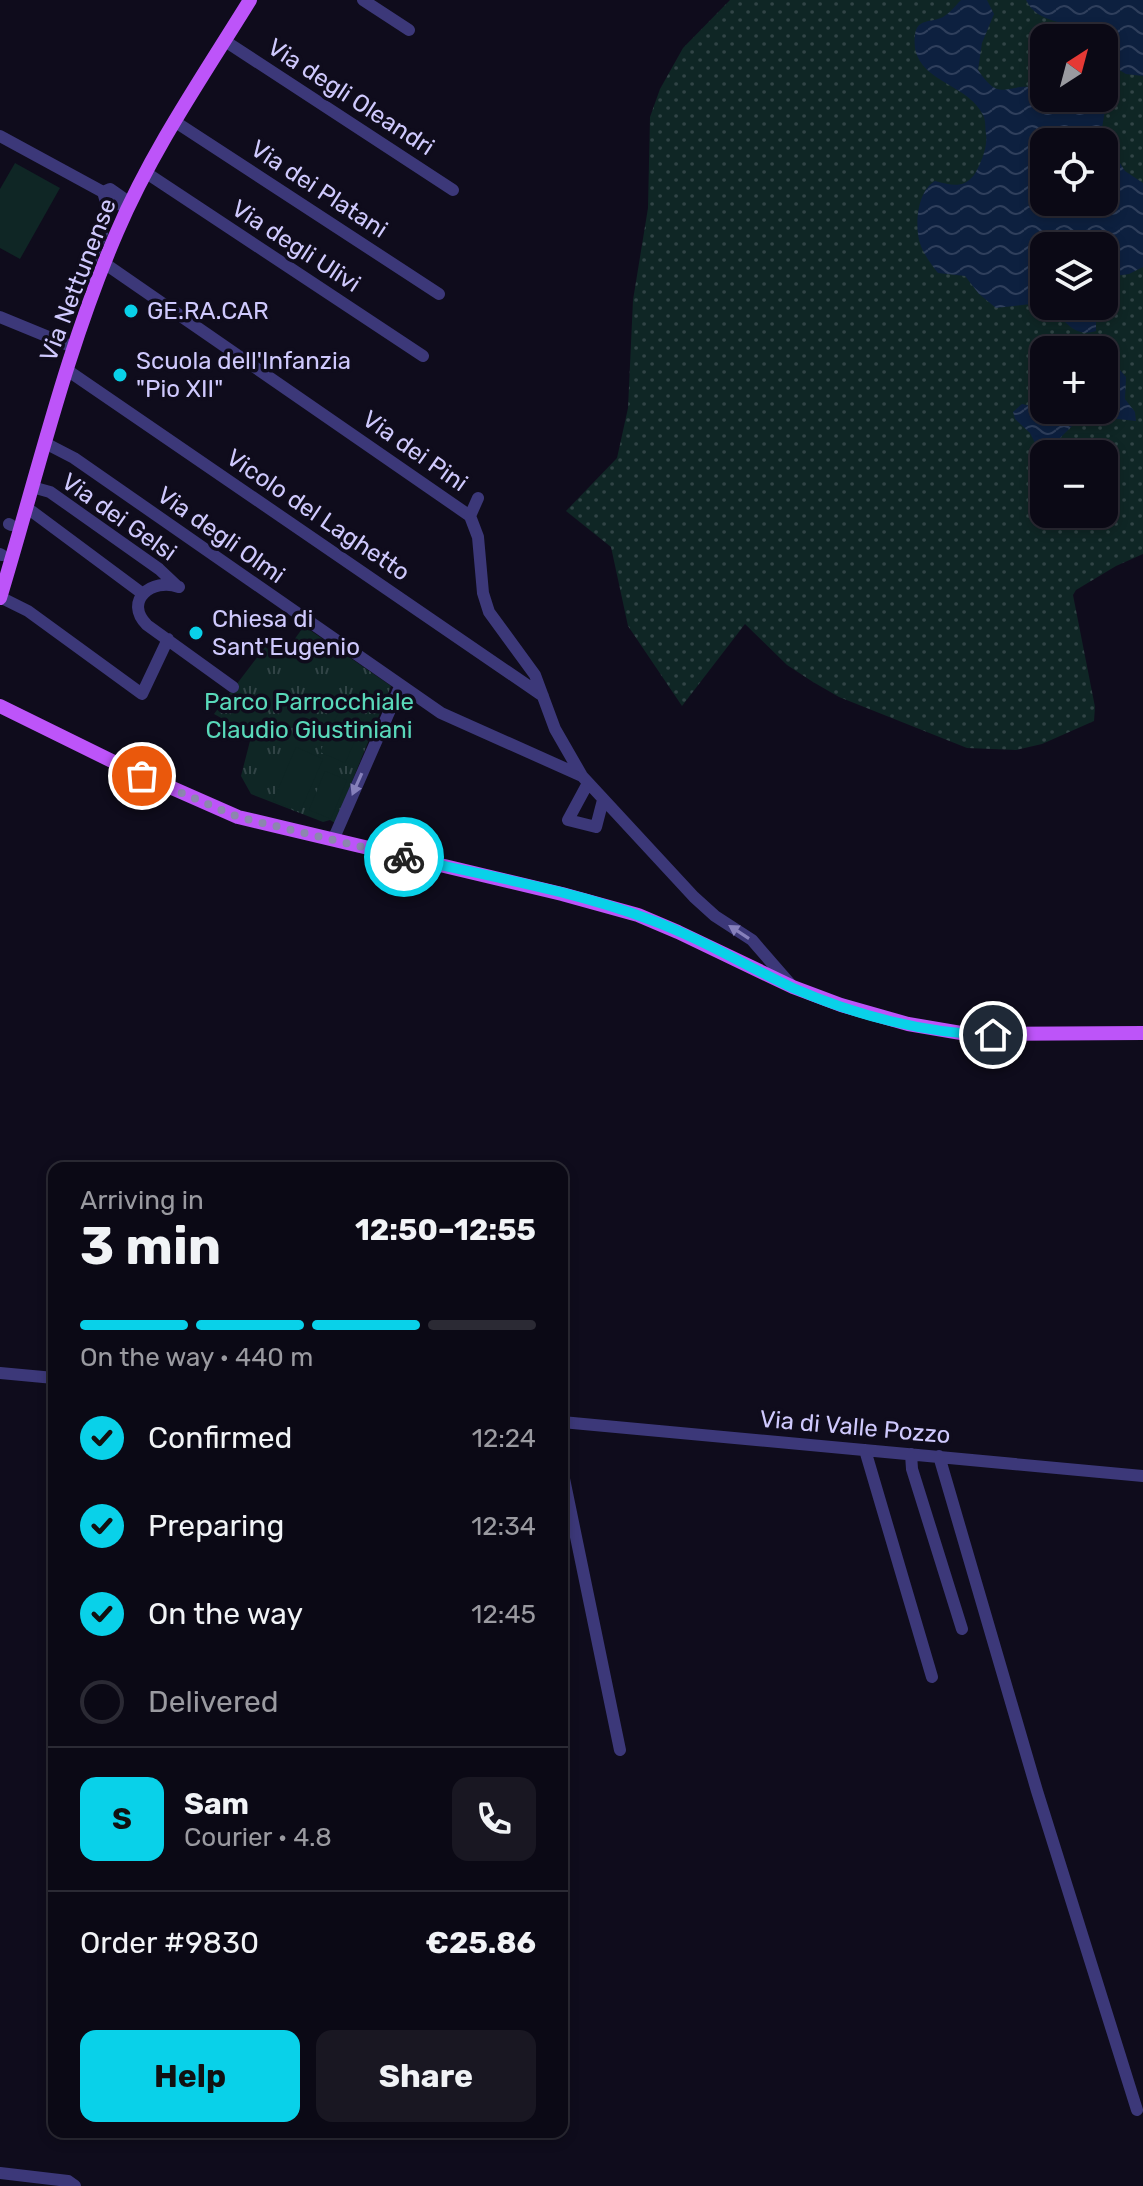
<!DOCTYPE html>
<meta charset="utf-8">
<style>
:root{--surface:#0b0915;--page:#191722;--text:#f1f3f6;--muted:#9a9aa0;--line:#2b2a34;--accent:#09d1e9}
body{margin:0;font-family:Rubik,sans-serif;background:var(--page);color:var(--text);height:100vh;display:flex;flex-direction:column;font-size:30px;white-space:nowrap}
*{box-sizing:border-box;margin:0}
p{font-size:26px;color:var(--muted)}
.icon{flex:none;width:44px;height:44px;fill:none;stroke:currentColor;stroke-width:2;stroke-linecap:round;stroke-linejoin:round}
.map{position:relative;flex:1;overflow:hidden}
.details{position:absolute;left:48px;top:1162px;width:520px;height:976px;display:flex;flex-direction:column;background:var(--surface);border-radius:16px;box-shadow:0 4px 12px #0003,0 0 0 2px var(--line)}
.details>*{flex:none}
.needle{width:52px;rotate:36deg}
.buttons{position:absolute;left:1030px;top:24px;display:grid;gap:16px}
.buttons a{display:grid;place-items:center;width:88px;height:88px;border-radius:16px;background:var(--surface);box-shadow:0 4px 12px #0003,0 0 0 2px var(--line);font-size:40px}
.pin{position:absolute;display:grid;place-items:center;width:68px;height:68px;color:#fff;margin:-34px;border:4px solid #fff;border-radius:50%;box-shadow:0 2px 8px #0007}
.courier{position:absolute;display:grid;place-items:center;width:80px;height:80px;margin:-40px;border:6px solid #09d1e9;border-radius:50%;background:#fff;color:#222;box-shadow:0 2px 10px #0007}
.overview em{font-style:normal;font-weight:700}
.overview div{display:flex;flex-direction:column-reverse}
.overview{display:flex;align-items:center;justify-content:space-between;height:136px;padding:0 32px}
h1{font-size:52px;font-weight:700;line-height:60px}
.bar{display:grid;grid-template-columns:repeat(4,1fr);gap:12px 8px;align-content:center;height:96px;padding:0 32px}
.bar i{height:10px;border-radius:6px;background:var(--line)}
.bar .on{background:var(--accent)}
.bar p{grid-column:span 4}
.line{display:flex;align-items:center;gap:20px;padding:0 32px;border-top:2px solid var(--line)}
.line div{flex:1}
.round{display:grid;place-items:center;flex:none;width:84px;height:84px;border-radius:16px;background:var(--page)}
ol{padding:0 32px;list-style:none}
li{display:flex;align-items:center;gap:24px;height:88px}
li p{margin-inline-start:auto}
li .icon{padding:8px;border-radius:50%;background:var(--accent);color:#111;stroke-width:4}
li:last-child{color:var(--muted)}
li i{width:44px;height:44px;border:4px solid var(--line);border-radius:50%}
.button{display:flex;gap:16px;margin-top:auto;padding:16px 32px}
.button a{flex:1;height:92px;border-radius:16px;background:var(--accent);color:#111;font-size:32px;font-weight:700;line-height:92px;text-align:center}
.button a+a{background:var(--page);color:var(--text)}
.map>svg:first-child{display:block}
.grass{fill:url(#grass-dots);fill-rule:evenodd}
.park{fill:url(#park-tufts)}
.pitch{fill:#0f2625}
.water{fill:url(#water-waves);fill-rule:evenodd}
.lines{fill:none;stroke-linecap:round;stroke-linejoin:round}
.minor{stroke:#3c3879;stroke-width:12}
.major{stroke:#bd54f9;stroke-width:14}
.oneway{fill:#8680bb}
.done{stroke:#8c87ae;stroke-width:8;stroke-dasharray:0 14.4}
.route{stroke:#09d1e9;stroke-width:10}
.poi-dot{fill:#09d1e9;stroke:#0f0c1c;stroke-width:3}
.labels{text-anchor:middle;stroke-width:7;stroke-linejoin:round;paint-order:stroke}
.street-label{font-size:24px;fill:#cfc9fd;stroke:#0f0c1c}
.poi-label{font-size:24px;fill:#cfc9fd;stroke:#0f0c1c;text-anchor:start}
.park-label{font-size:24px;fill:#59d9ba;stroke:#0f0c1c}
</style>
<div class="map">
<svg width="1143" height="2186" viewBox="0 0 1143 2186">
<defs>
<pattern id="grass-dots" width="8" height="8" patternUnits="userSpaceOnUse" patternTransform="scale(2)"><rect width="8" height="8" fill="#0f2625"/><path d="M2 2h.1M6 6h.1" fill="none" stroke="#314446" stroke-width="1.8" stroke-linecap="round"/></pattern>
<pattern id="park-tufts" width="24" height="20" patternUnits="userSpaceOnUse" patternTransform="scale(2)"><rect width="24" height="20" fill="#0f2625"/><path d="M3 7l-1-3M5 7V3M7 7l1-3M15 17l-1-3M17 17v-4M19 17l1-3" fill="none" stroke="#314446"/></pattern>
<pattern id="water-waves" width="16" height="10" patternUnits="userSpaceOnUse" patternTransform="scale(2)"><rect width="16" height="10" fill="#0d203f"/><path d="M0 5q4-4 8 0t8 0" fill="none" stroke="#2f3f5c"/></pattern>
</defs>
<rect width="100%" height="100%" fill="#0f0c1c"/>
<!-- grass -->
<path class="grass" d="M730,0H1143V554L1116,566L1076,590L1073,595L1095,707L1094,721L1042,744L1016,750L967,748L839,697L813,682L787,665L745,624L682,706L628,626L611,547L566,511L617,458L628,408L633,300L648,208L650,117L660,89L683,48ZM1044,38H1104V98H1044ZM1044,142H1104V202H1044ZM1044,246H1104V306H1044ZM1044,350H1104V410H1044ZM1044,454H1104V514H1044Z"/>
<!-- park -->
<path class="park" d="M304,626L391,686L335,823L330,820L323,822L251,794L241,776L250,741L228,728L223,719L214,714L265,647L282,657Z"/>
<!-- pitch -->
<path class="pitch" d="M15,163L60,188L20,259L0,248V189Z
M340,709L364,720L345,763L320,752Z
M296,747L323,759L300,812L273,801Z
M325,771L347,780L331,819L309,810Z"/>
<!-- water -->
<path class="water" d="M961,0H987L994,14L982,43L978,70C1000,102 1004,85 1031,87C1035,87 1039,89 1044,90V98H1104V94L1106,104L1102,128L1105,140L1125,171L1143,183V267L1129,274L1108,277L1104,283V246H1044V305L1039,303L996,308L979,294L965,276L938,273C930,263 922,252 919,240C915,221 918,191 935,181C951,185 963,189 974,175C981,164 988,146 986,134C985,128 986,120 983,115C967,81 909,82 915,35C917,18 931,23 943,17C950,13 955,6 961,0ZM1044,142H1104V202H1044Z
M1026,0H1143V76L1126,74L1104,61V38H1086C1069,17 1038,26 1026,0Z
M1045,306H1096V331C1071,339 1065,316 1045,306Z
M1110,367L1120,370L1126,377L1125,399L1135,412L1136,421L1089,416L1074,424L1060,438L1044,445L1035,443L1030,433L1015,419L1013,412L1022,404L1031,406L1044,403V410H1104V369Z"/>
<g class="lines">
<!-- minor -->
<path class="minor" d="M363,0L409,30
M225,41L453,190
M174,121L439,294
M0,136L103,192
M145,172L423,356
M129,206L106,202L103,192L110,189L130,203
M104,263L470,516L478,537L483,593L489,612L535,675L555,729L582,776L694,897L715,916L752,940L791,985
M96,284L84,276L102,233L106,202
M0,317L73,347
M67,370L543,696
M45,443L74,458L441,713L582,776
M32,487L50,492L159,569L177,586
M26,507L143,594
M470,516L478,498
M9,524L11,525
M0,554L2,555
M179,587C152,577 123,601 147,625L233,687
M0,597L28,611L142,694L168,639
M588,783L568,820L596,827L603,800
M333,840L400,687
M0,1373L54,1378
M562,1422L1143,1476
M865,1450L932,1677
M911,1454L912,1469L962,1629
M939,1456L1037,1791L1137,2110
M562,1469L620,1750
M0,2173L68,2181L75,2186"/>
<!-- major -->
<path class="major" d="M0,598C37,476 66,350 117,232C152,150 203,76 250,0
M0,706L120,765L238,817L562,894L638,915L678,932L793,987L841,1005L908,1024L967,1034L1143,1033"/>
</g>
<!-- one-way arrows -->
<defs><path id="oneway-solid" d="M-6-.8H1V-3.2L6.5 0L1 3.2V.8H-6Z" transform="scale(2)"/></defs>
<g class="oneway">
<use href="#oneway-solid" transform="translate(357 784) rotate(114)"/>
<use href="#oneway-solid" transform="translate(739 932) rotate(-147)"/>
</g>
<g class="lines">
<!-- done -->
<path class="done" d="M142,776L238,817L404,857"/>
<!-- route -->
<path class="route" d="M404,857C486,876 572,890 651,920C700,938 746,966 793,988C854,1015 927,1034 993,1035"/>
</g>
<!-- markers -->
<g class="poi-dot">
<circle cx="131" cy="311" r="8"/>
<circle cx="120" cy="375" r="8"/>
<circle cx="196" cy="633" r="8"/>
</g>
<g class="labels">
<!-- street labels -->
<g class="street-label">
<text transform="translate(351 97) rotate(33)" y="8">Via degli Oleandri</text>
<text transform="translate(319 189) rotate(33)" y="8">Via dei Platani</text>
<text transform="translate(296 246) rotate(33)" y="8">Via degli Ulivi</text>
<text transform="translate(78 280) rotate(-69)" y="8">Via Nettunense</text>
<text transform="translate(415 451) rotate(35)" y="8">Via dei Pini</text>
<text transform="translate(318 515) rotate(34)" y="8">Vicolo del Laghetto</text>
<text transform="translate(119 517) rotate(35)" y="8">Via dei Gelsi</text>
<text transform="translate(221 535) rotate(35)" y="8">Via degli Olmi</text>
<text transform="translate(855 1427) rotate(5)" y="8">Via di Valle Pozzo</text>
</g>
<!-- poi labels -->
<g class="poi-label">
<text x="147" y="319">GE.RA.CAR</text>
<text x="136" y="369">Scuola dell'Infanzia<tspan x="136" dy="28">"Pio XII"</tspan></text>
<text x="212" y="627">Chiesa di<tspan x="212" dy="28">Sant'Eugenio</tspan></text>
</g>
<!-- park labels -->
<g class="park-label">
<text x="309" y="710">Parco Parrocchiale<tspan x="309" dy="28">Claudio Giustiniani</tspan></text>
</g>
</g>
</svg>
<div class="buttons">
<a><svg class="needle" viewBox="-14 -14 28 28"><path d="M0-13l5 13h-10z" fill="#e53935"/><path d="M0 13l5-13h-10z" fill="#9a9aa0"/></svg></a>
<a><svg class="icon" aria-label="locate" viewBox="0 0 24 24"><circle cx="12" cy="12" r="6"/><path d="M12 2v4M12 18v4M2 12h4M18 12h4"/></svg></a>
<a><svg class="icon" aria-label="layers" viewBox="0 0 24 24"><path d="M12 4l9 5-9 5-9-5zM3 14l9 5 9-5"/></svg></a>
<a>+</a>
<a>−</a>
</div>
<div class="pin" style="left:142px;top:776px;background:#ea580c"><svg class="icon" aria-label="bag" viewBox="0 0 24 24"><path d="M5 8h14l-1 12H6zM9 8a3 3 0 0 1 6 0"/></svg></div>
<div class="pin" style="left:993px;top:1035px;background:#1f2937"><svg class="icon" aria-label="home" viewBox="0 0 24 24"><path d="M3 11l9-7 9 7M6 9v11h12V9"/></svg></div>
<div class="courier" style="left:404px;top:857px"><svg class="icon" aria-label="bike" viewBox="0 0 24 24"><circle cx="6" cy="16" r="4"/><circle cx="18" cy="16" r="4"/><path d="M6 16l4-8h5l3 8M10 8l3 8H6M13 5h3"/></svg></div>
<section class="details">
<div class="overview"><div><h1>3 min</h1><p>Arriving in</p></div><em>12:50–12:55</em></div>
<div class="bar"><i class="on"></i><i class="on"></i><i class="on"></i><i></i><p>On the way · 440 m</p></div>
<ol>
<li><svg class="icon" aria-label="check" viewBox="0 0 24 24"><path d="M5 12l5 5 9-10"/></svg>Confirmed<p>12:24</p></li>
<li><svg class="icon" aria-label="check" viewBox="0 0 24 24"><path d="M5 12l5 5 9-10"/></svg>Preparing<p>12:34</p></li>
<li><svg class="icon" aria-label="check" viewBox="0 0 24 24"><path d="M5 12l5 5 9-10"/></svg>On the way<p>12:45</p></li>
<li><i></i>Delivered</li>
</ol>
<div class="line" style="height:144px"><b class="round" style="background:var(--accent);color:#111">S</b><div><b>Sam</b><p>Courier · 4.8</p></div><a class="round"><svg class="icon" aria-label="phone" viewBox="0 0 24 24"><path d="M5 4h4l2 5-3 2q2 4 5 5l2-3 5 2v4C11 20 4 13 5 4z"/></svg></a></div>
<div class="line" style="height:104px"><div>Order #9830</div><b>€25.86</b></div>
<div class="button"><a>Help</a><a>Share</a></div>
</section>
</div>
